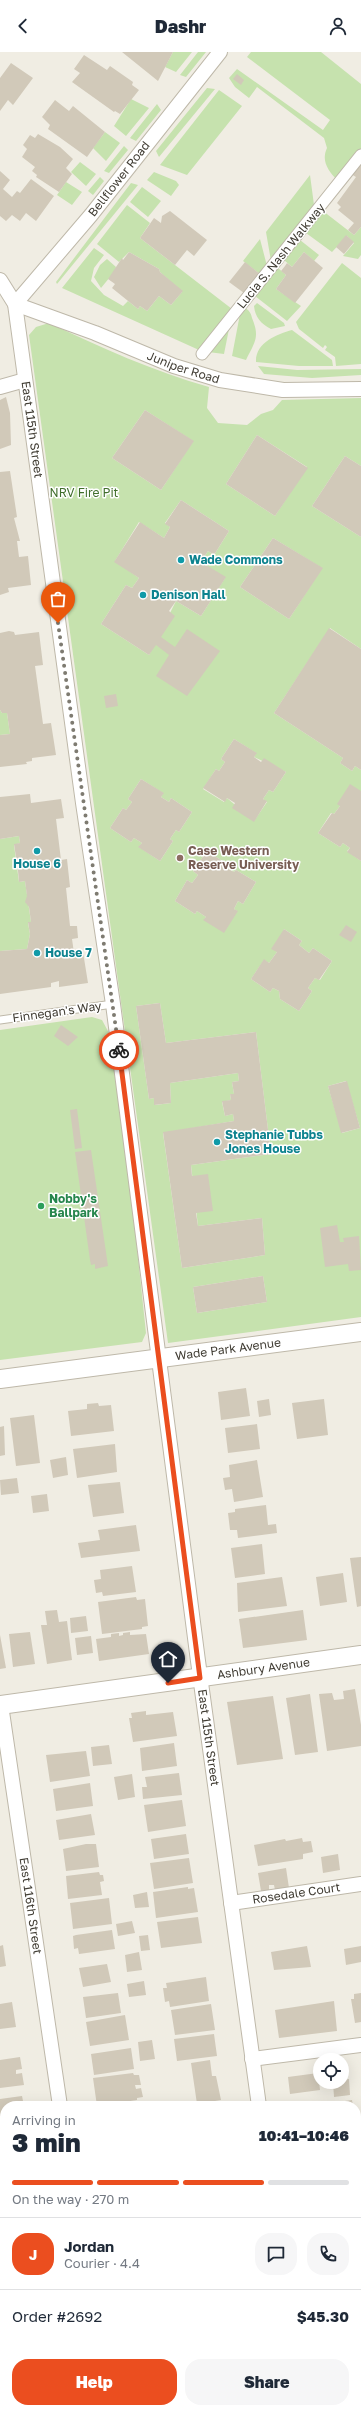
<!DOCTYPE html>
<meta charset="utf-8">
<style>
:root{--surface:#fff;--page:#f6f6f7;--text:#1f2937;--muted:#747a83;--line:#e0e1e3;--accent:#eb4e1f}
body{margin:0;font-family:"Golos Text",sans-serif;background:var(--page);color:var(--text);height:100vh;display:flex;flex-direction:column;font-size:15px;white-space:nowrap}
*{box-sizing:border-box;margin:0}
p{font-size:13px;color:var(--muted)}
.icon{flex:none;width:22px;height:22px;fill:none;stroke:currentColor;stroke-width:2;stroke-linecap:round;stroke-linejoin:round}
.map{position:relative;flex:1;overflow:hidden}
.panel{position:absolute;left:0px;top:2049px;width:361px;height:312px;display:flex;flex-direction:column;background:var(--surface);border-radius:16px 16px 0 0;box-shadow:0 4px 16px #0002}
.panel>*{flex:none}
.fabs{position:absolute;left:313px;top:2001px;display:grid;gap:8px}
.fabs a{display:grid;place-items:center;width:36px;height:36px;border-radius:50%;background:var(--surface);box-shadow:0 4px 16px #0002;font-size:20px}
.pin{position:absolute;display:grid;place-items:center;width:34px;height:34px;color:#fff;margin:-41px -17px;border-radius:50% 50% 50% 0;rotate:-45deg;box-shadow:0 0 4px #0007}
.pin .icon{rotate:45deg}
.courier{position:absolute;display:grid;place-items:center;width:40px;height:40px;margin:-20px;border:3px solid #eb4e1f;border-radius:50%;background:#fff;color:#222;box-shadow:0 1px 5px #0007}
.head em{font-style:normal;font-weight:800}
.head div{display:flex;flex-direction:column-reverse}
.head{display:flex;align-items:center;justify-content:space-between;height:68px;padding:0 12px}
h1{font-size:26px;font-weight:800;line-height:30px}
.bar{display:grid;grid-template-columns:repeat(4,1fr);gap:6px 4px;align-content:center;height:48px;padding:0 12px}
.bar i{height:5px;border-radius:3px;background:var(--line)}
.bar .current{background:var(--accent)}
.bar p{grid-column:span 4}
.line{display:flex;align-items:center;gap:10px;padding:0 12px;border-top:1px solid var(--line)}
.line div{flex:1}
.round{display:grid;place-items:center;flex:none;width:42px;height:42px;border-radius:16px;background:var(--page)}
.cta{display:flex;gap:8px;margin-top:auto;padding:8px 12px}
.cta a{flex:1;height:46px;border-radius:16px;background:var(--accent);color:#fff;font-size:16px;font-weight:800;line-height:46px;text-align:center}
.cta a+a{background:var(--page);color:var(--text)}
header{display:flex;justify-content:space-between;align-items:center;height:52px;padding:0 12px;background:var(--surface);font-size:18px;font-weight:800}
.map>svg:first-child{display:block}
.green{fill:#c6e2ae;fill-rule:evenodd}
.building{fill:#d1c9b9}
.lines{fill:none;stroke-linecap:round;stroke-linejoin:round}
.service-casing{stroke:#beb8a9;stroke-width:9}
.pedestrian-casing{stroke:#beb8a9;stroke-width:13}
.minor-casing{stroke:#beb8a9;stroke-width:16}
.tertiary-casing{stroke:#beb8a9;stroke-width:20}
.service{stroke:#fff;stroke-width:7}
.pedestrian{stroke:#fff;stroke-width:11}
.minor{stroke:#fff;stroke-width:14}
.tertiary{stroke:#fff;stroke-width:18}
.done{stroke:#7e7b71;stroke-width:4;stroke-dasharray:0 7.2}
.route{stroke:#eb4e1f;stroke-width:5}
.culture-dot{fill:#0f9aa8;stroke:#fff;stroke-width:1.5}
.education-dot{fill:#8d6e63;stroke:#fff;stroke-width:1.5}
.leisure-dot{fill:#2e9e5b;stroke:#fff;stroke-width:1.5}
.labels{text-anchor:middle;stroke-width:3;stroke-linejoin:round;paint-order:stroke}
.street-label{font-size:12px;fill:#413d34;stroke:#fff}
.park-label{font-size:12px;fill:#406e2c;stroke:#fff}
.culture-label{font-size:12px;font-weight:bold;fill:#0d838f;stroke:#fff;text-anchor:start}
.education-label{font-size:12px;font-weight:bold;fill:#785e54;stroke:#fff;text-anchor:start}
.leisure-label{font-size:12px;font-weight:bold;fill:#27864d;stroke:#fff;text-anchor:start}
</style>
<header><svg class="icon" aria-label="back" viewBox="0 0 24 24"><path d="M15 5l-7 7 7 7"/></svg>Dashr<svg class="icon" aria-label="person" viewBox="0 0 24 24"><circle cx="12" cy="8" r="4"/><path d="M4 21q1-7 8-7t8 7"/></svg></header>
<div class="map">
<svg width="361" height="2361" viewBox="0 0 361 2361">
<rect width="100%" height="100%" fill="#f0ede3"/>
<!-- green -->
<path class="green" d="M173,0H192L176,20L165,15Z
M198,0H206L186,25L180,23Z
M251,0H321L361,32V98L337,128C328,118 321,109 327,96L324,86L257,35L249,46L235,35L229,26L237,17L323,78L330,68L247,5Z
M207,36L215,37L159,105L156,99Z
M219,38L242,54L187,123L160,113Z
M131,47L149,56L126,84L114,74Z
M157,52L161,58L136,89L130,86Z
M105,80L120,91L106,109L93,96Z
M124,94L128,98L109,121L104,119Z
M80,110L96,122L86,134L71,120Z
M154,120L176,129L179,133L171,144L147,128Z
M310,123L314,153L271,209L266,180Z
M100,125L104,129L93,143L88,139Z
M66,130L82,140L72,153L57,143Z
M131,131L138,133L57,232L56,230Z
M142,135L161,149L148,165L130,150Z
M127,153L150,171L140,186L232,257L199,298L62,236L94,196L104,203L94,216L91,229L104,243L123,254L128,249L138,257L140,254L147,259L159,244L171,253L182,240L160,220L159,217L129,200L119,210L97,192Z
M323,159L354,183L361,175V203L358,207L343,204L354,191L347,184L332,200L306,181Z
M260,187L267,214L260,222L243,209Z
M300,188L319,203L314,209L304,200L292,215L284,208Z
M107,207L116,215L115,219L101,236L94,225L100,213Z
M342,211L361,226V312L336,314L335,305L325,298L327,295L325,293L323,296L299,277L296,270Z
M277,215L286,223L276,237L301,254L287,269L255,244Z
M257,251L284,271L285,274L271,277C261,272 255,265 254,254Z
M245,256C249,258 251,261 252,266C260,285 255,290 246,308L232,304L240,262Z
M49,271C102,296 153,319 209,335L207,356L218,371L247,373L261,362L273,358L282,348L361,346V414L345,404L312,454L361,485V597L330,576L274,661L343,706L340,711L352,719L355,714L361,718V739L340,754L334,762L331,761L318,781L340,795L343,791L350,796L347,799L361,809V1265L168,1291L29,283L36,275ZM145,358L193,389L161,438L112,406ZM257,383L307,415L275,464L226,432ZM181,448L229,479L214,503L208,499L201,510L225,526L201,564L176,549L149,603L101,572L126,533L132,536L139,526L115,509L139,470L164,486L170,475L165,471ZM273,486L322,516L289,567L240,535ZM234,687L256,701L254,705L286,720L273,740L269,738L263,747L267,750L254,769L227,746L224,750L203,737L216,717L219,719L225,710L221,707ZM141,727L163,741L161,745L169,750L171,746L192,760L179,780L176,778L170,787L173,789L160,809L139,795L142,791L134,786L131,790L110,776L123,756L126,758L132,750L128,747ZM207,799L227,812L225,815L234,820L236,818L256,830L243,852L238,849L234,857L237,859L204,868L206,865L197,859L195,862L175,849L187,828L192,831L198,823L193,819ZM284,877L302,889L299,893L309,901L313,896L332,909L320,928L315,926L308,936L312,939L299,959L280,947L279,939L273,936L270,940L251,927L264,908L269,911L277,900ZM160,951L166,991L256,980L271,1102L191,1113L198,1174L262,1166L265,1203L182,1216L163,1081L234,1069L233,1062L225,1064L222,1050L231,1048L230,1042H234L232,1030L239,1029L238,1021L170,1031L171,1051L155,1053L154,1046L149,1047L136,954ZM346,1029L360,1076L342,1081L328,1034ZM263,1224L267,1250L197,1261L193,1235Z
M230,272L224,302L208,300Z
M292,278L332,308L333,314H299L256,310C255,291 277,282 292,278Z
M258,314L297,318L361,317V323L312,326L264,322Z
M0,658L2,661H7L10,682L0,683Z
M19,784L20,791L14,793L19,830L25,829L31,870L28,871L30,882L27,897L0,899V787Z
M92,965L102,968L109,981L132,1148L146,1281L142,1290L0,1308V978Z"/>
<!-- building -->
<path class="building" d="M122,0H173L158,29Z
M84,3L107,18L110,14L133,30L132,33L139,38L120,62L115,59L114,60L72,30L80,21L74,17Z
M11,11L33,26L13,53L8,48L0,59V26Z
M237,22L244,28L241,33L233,27Z
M55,48L69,59L73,54L105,80L87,105L48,77L50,73L42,65Z
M38,82L60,95L73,107L66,116L72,122L59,140L36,125L37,123L32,119L35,115L22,105L27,97L23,93L30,83L35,86Z
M361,109V175L354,183L348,178L354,171L338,158L341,155L337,151L356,125L351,122Z
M0,119L10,128L3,137L12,145L17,139L20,141L31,127L54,144L36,169L26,161L20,169L12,163L6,169L0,164Z
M170,159L207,188L194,204L187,198L175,213L140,186L154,166L161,171L162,164Z
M346,183L354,190L344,202L336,195Z
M129,200L159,217L160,220L183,239L171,253L159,244L147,259L140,254L138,257L112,236L115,232L108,227L122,206L123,208Z
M304,200L323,216L295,251L276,237L286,223L281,219L285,214L287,211L292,215Z
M245,210L260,222L244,241L229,230Z
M6,345L10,361L11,393L0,397V348Z
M145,358L194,389L161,438L112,406Z
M257,383L308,416L275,464L226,432Z
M345,404L361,414V485L312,454Z
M10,419L17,465L14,466L20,489H17L19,505L28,504L31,533L8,536L9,540L0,543V420Z
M181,448L229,479L214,503L208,499L201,510L226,525L201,564L176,549L169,559L175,564L161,585L175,595L187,577L220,599L187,644L156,624L169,603L156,593L149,603L101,572L126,533L132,536L139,526L114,510L140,470L164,486L170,475L165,472Z
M273,486L323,516L289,567L240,535Z
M329,576L361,597V718L355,714L352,719L340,711L343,706L274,661Z
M9,579L14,580L15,583L39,580L43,613L35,614L43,672L51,671L56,703L32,706V709L26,710L27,712L0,715V683L10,682L7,661H2L0,658V581Z
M116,642L118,654L106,656L104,644Z
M234,687L257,701L254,705L261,710L264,706L286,720L273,740L269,738L263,747L267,749L254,770L232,756L235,751L227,746L225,750L203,736L216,717L219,719L225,710L221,707Z
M141,727L164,741L161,745L169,750L171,746L192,760L179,780L176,778L170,787L173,789L160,809L138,795L142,791L134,786L131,790L110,776L123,756L126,758L132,750L128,747Z
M350,732L361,739V809L347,800L350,796L343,791L340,795L318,781L332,761L334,762L340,754L337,752Z
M30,742L31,751L61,747L64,766L56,767L61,808L67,807L70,835L66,836L70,874H77L78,886L72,887L74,901L83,900L88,931L59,935V929L51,931V935L0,942V899L27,897L30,882L28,870H31L29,855L25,850L27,844L25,829L19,830L18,819L14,792L20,791L19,784L0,787V745Z
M207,799L227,812L225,815L234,820L236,818L256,830L243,852L238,849L234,857L238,859L224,881L203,868L206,865L197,859L195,862L175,849L187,828L192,831L198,823L193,819Z
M346,873L357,880L351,890L339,883Z
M284,877L302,889L299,893L309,901L313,896L332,909L319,928L315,926L308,936L312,939L299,959L280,947L279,939L273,936L270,940L251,927L264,907L269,911L277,900L271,897Z
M160,951L166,991L256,980L271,1102L191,1113L192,1124L208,1122L213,1159L196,1161L198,1174L262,1166L265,1203L182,1216L163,1080L234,1069L233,1062L225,1064L222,1049L231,1048L230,1042H234L232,1030L239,1029L238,1021L170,1031L171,1051L154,1053V1046L149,1047L136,954Z
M61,973L78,985L68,994L54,984Z
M347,1029L360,1076L341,1081L328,1034Z
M77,1057L82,1096L75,1097L70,1058Z
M91,1098L108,1214L95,1217V1212L91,1213L90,1208L75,1100Z
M337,1173L340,1190H344L343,1186L359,1184L361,1218L349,1219L348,1212L325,1215L320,1176Z
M263,1224L267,1250L197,1261L193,1235Z
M246,1336L250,1364L221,1368L218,1340Z
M269,1347L271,1363L259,1365L257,1349Z
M324,1347L328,1383L297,1387L292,1351Z
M98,1351L99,1354L111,1353L114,1379L71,1384L68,1359L87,1357V1352Z
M34,1363L40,1411L16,1414L10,1366Z
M257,1372L260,1397L228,1401L225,1376Z
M4,1374L5,1403L0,1404V1375Z
M115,1392L117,1420L77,1426L73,1397Z
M66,1405L68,1423L53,1426L50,1408Z
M257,1408L263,1445L234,1450L232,1437L225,1438L223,1426L230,1425L229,1413Z
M17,1426L19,1441L1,1443L0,1428Z
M120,1430L124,1461L93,1465L88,1433Z
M47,1442L49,1459L33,1461L31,1444Z
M266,1453L268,1473L276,1472L277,1481L238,1486L237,1478H230L228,1461L235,1460V1457Z
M136,1473L140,1499L81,1506L78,1491L100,1488L98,1478Z
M262,1492L265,1522L235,1526L231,1496Z
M361,1505V1554L357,1555L350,1506Z
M132,1514L136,1540L103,1544L102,1540L96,1541L94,1528L101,1527L100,1518Z
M343,1521L347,1550L320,1554L316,1525Z
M282,1525L287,1554L238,1560L237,1531Z
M136,1545L137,1548L145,1547L148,1574L142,1575V1577L102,1582L98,1550Z
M57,1558L59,1570L67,1569L72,1608L47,1612L41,1573H47L45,1559Z
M303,1558L307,1588L243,1596L239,1567Z
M86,1564L88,1579L71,1581L70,1566Z
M30,1580L35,1612L13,1615L9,1582Z
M130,1580V1583L146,1582L149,1602L99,1609L96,1587L111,1585V1582L119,1581V1584L123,1583V1581Z
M0,1583L6,1616L0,1617Z
M91,1584L93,1601L77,1603L75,1586Z
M355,1637L361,1673V1694L327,1699L319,1642L332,1641L334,1648L344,1647L343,1639Z
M310,1642L318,1700L295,1703L286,1646Z
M273,1644L283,1707L237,1713L227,1650Z
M146,1659V1663L173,1660L177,1684L133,1690L129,1666H132L131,1661Z
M174,1691L177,1714L142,1719L140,1696Z
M109,1693L112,1712L93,1714L91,1695Z
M86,1699L90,1724L50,1730L46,1703Z
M179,1721L182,1743L143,1747L142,1735H147L145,1725Z
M132,1722L135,1745L118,1748L114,1725Z
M90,1731L93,1754L56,1759L53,1737Z
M182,1748L186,1774L148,1780L144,1753Z
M91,1762L95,1783L59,1788L56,1768Z
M186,1782L189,1802L154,1807L151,1787Z
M302,1786L303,1790L311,1789L313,1800L303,1802V1807L258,1814L254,1793L285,1787L286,1789Z
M86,1792H96L99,1815L66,1819L63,1797Z
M338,1802L340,1818L323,1821L321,1805Z
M189,1806L193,1831L154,1837L150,1811Z
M286,1816L289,1836L275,1838L274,1833H269V1838L261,1839L258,1821Z
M99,1820L100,1823H103L104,1829L100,1830L102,1843L68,1847L66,1824Z
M188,1835V1837L194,1836L198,1860L156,1866L153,1840Z
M147,1840L149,1855L135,1856L133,1843Z
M109,1846L112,1872L73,1877L70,1851Z
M198,1865L202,1891L161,1896L157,1870Z
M132,1869L135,1881L118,1884L116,1872Z
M112,1878L115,1897L79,1902L78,1896L74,1897L73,1884L76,1883Z
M148,1883L150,1898L141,1899L139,1884Z
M3,1893L6,1914L0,1915V1894Z
M307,1894L311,1915L274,1918L271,1900Z
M361,1894V1910L346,1913L344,1897Z
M139,1900L142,1918L127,1920L125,1903Z
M107,1912L111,1930L83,1935L79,1916Z
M206,1925L209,1949L170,1955L169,1949L165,1950L163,1936H167L166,1931Z
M144,1929L146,1943L129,1945L127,1932Z
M118,1941L121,1961L86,1966L83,1945Z
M361,1941V1970L355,1971L351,1947H354V1942Z
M334,1949L337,1979L279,1986L275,1958Z
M12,1950L16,1975L0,1977V1952Z
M211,1952L215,1978L175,1983L171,1958Z
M125,1963L129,1988L90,1994L86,1970Z
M214,1982L217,2004L177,2009L174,1987Z
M152,1988L155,2007L140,2009L138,1990Z
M131,1996L134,2017L94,2023L91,2002Z
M20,2005L22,2017L16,2018V2022L22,2021L24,2033L0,2036V2008Z
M210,2008L212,2024H216L221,2048L197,2052L191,2011Z
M133,2021L134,2023H139L141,2033H135L136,2037L141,2036L143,2045L137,2046V2048L97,2054L93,2026Z
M318,2021L320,2038L290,2042L288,2025Z
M349,2027L350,2043L334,2045L333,2030Z
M22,2044L24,2054H5V2064L0,2065V2047Z
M352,2048L353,2054H315V2053Z
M361,2080V2104L356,2105V2081Z
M356,2168H361V2190L356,2191Z
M356,2322H358L360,2343L356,2344Z
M5,2353V2356H24L25,2361H3L2,2354Z
M34,2356L51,2358L52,2361H35Z
M64,2356H79L80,2361H64Z
M156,2356H178L179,2360L157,2361Z
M242,2356H279L280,2360L242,2361Z"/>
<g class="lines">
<!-- service casing -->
<g class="service-casing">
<path id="service" d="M0,968L113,952"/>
</g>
<!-- pedestrian casing -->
<g class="pedestrian-casing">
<path id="pedestrian" d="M202,302L361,103"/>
</g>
<!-- minor casing -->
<g class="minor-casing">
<g id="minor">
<path id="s1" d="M220,0L91,163L15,252L95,281L174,314L220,328L283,338L361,337"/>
<path id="s2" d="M0,228L15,252L83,751L113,952L198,1609L259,2054"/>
<path d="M0,335L25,328"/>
<path id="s3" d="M1,1653L60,2054"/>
<path id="s4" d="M231,1851L361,1832"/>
<path d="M252,2007L361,1993"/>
<path d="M0,2197L5,2196"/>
<path d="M356,2228H361"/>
<path d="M305,2356L306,2361"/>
</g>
</g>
<!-- tertiary casing -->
<g class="tertiary-casing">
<g id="tertiary">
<path id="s5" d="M0,1327L361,1280"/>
<path id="s6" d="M0,1653L361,1603"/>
</g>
</g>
<!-- service -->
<use href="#service" class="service"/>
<!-- pedestrian -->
<use href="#pedestrian" class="pedestrian"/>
<!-- minor -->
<use href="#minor" class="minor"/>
<!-- tertiary -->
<use href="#tertiary" class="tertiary"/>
</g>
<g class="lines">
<!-- done -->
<path class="done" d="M58,571L119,998"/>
<!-- route -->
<path class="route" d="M119,998L200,1626L168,1631"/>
</g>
<!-- markers -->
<g class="culture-dot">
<circle cx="181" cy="508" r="4"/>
<circle cx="143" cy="543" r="4"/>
<circle cx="37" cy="799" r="4"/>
<circle cx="37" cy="901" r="4"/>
<circle cx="217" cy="1090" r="4"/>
</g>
<circle class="education-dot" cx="180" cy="806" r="4"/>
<circle class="leisure-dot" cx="41" cy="1154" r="4"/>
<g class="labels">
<!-- street labels -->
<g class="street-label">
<text transform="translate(119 127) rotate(-52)" y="4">Bellflower Road</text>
<text transform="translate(281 204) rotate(-51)" y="4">Lucia S. Nash Walkway</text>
<text dy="4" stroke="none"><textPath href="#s1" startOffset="505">Juniper Road</textPath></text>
<text dy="4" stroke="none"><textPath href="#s2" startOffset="155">East 115th Street</textPath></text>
<text transform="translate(57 960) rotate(-8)" y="4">Finnegan's Way</text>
<text dy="4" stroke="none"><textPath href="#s5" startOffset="230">Wade Park Avenue</textPath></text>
<text dy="4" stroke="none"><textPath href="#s6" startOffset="266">Ashbury Avenue</textPath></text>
<text dy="4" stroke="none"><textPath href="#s2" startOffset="1475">East 115th Street</textPath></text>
<text dy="4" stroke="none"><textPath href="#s4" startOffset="66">Rosedale Court</textPath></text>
<text dy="4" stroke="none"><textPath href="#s3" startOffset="203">East 116th Street</textPath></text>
</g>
<!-- park labels -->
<g class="park-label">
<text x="84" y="445">NRV Fire Pit</text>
</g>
<!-- culture labels -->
<g class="culture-label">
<text x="189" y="512">Wade Commons</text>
<text x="151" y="547">Denison Hall</text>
<text x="37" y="816" text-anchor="middle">House 6</text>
<text x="45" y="905">House 7</text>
<text x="225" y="1087">Stephanie Tubbs<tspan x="225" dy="14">Jones House</tspan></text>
</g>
<!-- education labels -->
<g class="education-label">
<text x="188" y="803">Case Western<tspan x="188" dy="14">Reserve University</tspan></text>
</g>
<!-- leisure labels -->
<g class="leisure-label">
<text x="49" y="1151">Nobby's<tspan x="49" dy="14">Ballpark</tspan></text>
</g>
</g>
</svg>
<div class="fabs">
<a><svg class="icon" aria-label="locate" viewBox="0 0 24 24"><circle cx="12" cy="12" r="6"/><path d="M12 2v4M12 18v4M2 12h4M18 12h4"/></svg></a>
</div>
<div class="pin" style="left:58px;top:571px;background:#ea580c"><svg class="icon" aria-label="bag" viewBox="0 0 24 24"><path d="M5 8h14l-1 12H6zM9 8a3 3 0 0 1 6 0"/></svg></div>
<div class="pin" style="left:168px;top:1631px;background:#1f2937"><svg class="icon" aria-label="home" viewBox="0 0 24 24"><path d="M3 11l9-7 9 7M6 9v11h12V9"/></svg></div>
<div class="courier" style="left:119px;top:998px"><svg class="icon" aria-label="bike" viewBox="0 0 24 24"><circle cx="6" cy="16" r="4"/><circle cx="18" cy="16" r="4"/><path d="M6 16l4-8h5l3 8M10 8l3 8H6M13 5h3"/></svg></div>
<section class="panel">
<div class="head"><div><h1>3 min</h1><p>Arriving in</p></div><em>10:41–10:46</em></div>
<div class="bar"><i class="current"></i><i class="current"></i><i class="current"></i><i></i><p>On the way · 270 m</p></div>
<div class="line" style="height:72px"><b class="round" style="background:var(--accent);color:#fff">J</b><div><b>Jordan</b><p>Courier · 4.4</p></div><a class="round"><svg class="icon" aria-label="chat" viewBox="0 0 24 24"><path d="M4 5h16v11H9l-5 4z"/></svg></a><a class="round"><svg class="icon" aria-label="phone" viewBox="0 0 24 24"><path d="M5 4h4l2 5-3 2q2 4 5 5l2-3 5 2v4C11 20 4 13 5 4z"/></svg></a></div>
<div class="line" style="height:52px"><div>Order #2692</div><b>$45.30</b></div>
<div class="cta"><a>Help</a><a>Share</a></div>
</section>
</div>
